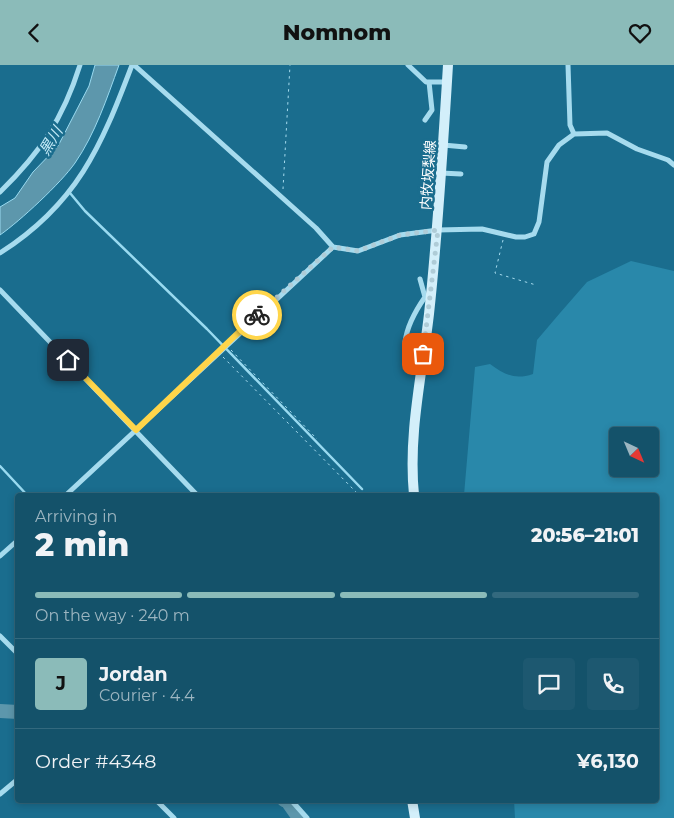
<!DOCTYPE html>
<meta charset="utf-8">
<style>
:root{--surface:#14526a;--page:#1d5870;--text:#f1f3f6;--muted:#9db6c1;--line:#33697e;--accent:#8bbbb9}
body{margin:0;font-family:Montserrat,"Noto Sans JP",sans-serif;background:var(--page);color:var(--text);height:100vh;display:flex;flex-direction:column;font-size:19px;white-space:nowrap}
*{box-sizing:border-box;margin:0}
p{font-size:16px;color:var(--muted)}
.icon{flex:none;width:28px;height:28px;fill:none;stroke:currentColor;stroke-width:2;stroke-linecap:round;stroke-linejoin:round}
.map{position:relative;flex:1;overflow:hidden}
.panel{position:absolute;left:15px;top:428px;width:644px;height:310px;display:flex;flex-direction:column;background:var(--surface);border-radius:5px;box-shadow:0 2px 8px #0003,0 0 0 1px var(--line)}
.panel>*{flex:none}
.needle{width:32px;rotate:136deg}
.tools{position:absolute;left:609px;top:362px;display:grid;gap:10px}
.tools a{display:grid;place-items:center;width:50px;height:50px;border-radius:5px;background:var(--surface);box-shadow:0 2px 8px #0003,0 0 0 1px var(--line);font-size:25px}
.pin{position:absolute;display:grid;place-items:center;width:42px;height:42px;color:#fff;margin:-21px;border-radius:10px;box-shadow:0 2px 8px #0006}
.courier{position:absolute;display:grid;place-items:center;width:50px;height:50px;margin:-25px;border:4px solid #ffd54a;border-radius:50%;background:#fff;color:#222;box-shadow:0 1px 6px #0007}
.overview em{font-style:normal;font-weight:800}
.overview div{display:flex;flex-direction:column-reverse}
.overview{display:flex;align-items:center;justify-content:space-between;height:85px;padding:0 20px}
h1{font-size:32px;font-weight:800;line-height:38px}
.bar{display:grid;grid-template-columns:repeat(4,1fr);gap:8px 5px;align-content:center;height:60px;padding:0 20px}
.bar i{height:6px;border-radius:4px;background:var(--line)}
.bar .current{background:var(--accent)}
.bar p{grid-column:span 4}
.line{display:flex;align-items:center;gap:12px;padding:0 20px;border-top:1px solid var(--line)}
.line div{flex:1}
.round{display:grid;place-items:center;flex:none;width:52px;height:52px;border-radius:5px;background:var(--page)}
header{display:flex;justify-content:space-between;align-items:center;height:65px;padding:0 20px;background:var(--accent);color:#111;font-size:22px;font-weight:800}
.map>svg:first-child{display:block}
.green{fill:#2988aa;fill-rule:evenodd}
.water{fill:#5d97ac;stroke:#99daf0}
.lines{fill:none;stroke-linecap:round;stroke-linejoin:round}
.stream{stroke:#99daf0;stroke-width:2.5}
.river{stroke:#5d97ac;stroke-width:14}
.path{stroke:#a6dbee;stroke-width:1;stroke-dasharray:2.5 4;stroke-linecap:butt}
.minor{stroke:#a6dbee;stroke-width:5}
.secondary{stroke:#d3effa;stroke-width:10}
.done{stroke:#afccd7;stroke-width:5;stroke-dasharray:0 9}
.route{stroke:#ffd54a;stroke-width:6}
.labels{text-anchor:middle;stroke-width:5;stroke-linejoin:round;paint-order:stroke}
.street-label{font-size:14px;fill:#fff;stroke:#1a6d8e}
.water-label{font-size:15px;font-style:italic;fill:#c5ebf8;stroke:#1a6d8e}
</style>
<header><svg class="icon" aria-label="back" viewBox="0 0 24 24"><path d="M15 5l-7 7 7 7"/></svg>Nomnom<svg class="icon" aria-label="heart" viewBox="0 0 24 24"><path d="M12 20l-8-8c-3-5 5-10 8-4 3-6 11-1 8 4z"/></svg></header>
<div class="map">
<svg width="674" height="753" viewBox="0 0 674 753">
<rect width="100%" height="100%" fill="#1a6d8e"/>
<!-- green -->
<path class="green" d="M631,196L674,206V753H515L514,735H656V430H464L475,302L490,299C505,310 515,315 533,309L537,275L560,248L587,217ZM618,371H650V404H618Z"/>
<!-- water -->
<path class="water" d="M95,0H119C107,33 95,69 75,98C61,118 20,156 0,170V142L15,133L33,107L58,81L89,21Z"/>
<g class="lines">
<!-- stream -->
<path class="stream" d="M70,128L85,146L207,264L362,424
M0,401L27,430"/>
<!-- river -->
<path class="river" d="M0,646L18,647
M284,735L287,736L299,753"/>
<!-- path -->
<path class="path" d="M283,124L290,0
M503,175L495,208L536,220
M231,285L317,374
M223,292L356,427"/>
<!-- minor -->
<path class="minor" d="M408,0L426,17H447
M568,0L570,60L574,69
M425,55L432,45L429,17
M443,80L465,82
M441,108L461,109
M0,127C40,88 63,54 80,0
M333,182L358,186L400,170L438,165L482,164L516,172H525L534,169L539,157L547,97L559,80L574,69L607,68L637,84L668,95L674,100
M0,188C77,139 101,82 132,0
M420,214L425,232
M0,225L197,430
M405,277C407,261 416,245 425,232L430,233
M66,430L333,182L316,163L134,0
M0,491L18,475
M0,571L18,589
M0,729L18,714
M156,735L174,753
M291,735L307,753"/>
<!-- secondary -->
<path class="secondary" d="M414,430C408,369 422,310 429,249C438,166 443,83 448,0
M412,735L415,753"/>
</g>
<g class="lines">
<!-- done -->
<path class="done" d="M257,250L333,182L358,186L400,170L438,165L423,289"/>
<!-- route -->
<path class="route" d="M68,295L136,365L257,250"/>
</g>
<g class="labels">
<!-- street labels -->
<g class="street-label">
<text transform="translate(428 110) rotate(-86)" y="5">内牧坂梨線</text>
</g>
<!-- water labels -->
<g class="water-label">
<text transform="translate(51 76) rotate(-59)" y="5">黒川</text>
</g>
</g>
</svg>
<div class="tools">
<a><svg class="needle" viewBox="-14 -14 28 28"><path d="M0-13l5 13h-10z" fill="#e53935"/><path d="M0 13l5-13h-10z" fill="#9db6c1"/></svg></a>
</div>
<div class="pin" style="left:423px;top:289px;background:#ea580c"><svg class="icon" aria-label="bag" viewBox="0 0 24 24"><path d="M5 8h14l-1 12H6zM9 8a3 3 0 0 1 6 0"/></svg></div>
<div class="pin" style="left:68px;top:295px;background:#1f2937"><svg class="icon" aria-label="home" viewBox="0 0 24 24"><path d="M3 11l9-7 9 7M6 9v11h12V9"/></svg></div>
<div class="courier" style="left:257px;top:250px"><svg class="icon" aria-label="bike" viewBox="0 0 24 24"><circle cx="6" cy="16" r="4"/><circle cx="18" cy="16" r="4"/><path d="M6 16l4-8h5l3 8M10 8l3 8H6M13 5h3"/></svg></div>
<section class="panel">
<div class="overview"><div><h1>2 min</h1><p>Arriving in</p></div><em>20:56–21:01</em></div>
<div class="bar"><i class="current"></i><i class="current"></i><i class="current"></i><i></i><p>On the way · 240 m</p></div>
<div class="line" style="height:90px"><b class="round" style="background:var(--accent);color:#111">J</b><div><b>Jordan</b><p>Courier · 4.4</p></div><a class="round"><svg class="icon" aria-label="chat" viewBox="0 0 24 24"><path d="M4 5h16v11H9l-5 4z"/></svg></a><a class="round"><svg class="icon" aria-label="phone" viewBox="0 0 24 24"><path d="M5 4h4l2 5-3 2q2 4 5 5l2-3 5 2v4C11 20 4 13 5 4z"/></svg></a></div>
<div class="line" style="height:65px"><div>Order #4348</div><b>¥6,130</b></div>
</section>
</div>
